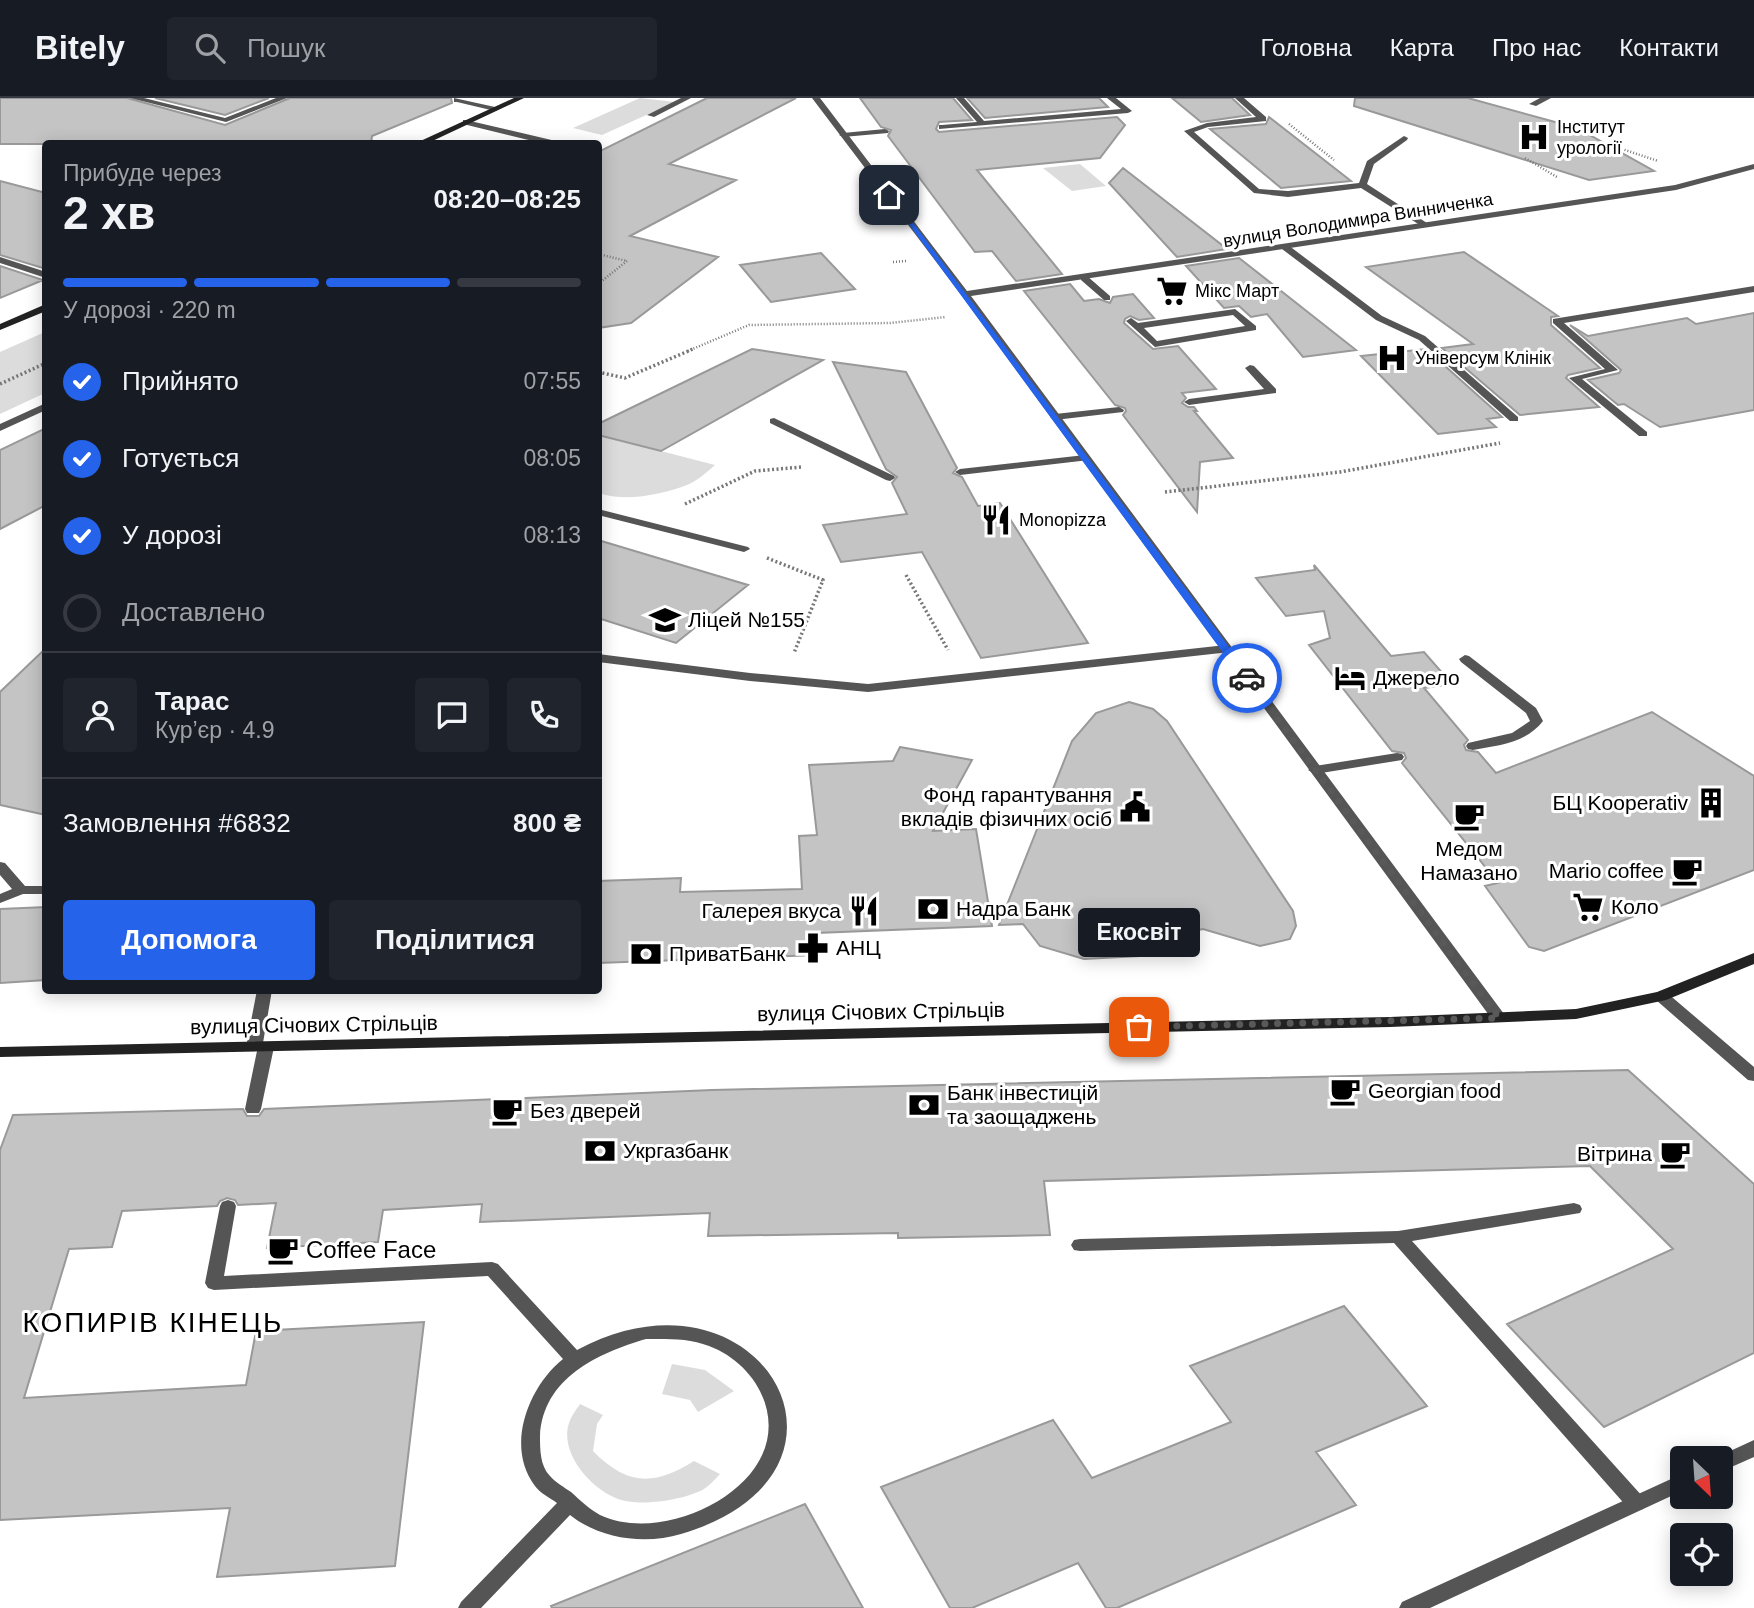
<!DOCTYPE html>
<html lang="uk">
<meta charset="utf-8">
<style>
:root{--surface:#171b24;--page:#20242c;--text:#f1f3f6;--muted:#9ea1a6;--line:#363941;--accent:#2563eb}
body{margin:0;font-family:Helvetica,sans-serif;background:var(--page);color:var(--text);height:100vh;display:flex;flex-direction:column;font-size:26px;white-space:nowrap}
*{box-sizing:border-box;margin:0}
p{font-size:23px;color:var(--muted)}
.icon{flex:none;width:38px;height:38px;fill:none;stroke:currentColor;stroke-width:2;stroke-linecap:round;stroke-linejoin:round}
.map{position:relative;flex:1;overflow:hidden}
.side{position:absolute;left:42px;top:42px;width:560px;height:854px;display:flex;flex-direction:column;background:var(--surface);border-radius:7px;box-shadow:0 4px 18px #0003}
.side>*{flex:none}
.needle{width:46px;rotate:155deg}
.controls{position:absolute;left:1670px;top:1348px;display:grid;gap:14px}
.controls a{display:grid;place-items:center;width:63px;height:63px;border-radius:7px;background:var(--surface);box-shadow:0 4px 18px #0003;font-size:35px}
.pin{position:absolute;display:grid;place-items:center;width:60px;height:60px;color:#fff;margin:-30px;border-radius:14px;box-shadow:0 4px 10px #0006}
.courier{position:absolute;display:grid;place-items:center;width:70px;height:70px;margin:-35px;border:5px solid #2563eb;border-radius:50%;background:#fff;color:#222;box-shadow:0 2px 9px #0007}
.bubble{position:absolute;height:49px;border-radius:7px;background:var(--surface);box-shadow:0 4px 18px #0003;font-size:23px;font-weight:700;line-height:49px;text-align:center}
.headline em{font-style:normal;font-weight:700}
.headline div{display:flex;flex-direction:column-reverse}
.headline{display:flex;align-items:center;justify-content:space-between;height:119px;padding:0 21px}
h1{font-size:46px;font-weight:700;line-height:52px}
.bar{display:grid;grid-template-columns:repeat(4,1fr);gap:10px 7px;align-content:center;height:84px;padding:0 21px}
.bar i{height:9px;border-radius:5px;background:var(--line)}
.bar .current{background:var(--accent)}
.bar p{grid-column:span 4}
.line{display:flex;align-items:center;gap:18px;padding:0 21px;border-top:2px solid var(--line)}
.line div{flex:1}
.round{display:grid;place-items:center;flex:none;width:74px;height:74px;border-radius:7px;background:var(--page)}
ol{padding:0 21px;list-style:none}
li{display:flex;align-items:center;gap:21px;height:77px}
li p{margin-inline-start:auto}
li .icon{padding:7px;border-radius:50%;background:var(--accent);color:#fff;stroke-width:4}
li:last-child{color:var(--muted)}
li i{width:38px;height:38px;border:4px solid var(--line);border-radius:50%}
.action{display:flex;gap:14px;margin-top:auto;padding:14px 21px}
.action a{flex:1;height:80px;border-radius:7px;background:var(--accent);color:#fff;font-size:28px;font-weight:700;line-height:80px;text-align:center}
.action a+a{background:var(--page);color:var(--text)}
header{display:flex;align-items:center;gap:42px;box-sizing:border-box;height:98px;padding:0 35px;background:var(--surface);border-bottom:2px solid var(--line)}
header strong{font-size:33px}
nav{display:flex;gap:38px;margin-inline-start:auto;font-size:24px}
.search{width:490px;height:63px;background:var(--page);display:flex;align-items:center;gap:18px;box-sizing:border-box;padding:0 24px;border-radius:7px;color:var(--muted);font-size:26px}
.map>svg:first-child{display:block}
.green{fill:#dcdcdc}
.building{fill:#c4c4c4;stroke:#999;stroke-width:2}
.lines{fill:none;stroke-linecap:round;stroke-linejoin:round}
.path-far2{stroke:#777;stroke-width:2.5;stroke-dasharray:1 2;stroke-linecap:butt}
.path-far1{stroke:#777;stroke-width:3.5;stroke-dasharray:2 2.5;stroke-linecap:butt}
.path{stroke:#777;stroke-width:4.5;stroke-dasharray:2 3.5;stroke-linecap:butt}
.lane{fill:#555;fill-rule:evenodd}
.street{fill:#555;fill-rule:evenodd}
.secondary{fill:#222;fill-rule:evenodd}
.route{fill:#2563eb}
.done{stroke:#595959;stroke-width:7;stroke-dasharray:0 12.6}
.labels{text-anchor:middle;stroke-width:6;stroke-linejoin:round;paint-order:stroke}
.far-poi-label{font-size:18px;fill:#000;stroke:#fff;text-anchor:start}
.far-street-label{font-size:18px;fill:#000;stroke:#fff}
.poi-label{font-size:21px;fill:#000;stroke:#fff;text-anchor:start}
.street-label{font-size:21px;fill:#000;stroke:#fff}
.near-poi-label{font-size:24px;fill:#000;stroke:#fff;text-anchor:start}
.near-neighbourhood-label{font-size:28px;letter-spacing:2px;fill:#000;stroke:#fff}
</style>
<header>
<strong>Bitely</strong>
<div class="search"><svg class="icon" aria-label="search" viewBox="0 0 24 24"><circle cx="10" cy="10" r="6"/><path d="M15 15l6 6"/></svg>Пошук</div>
<nav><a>Головна</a><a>Карта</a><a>Про нас</a><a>Контакти</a></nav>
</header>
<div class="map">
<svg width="1754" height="1510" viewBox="0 0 1754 1510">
<rect width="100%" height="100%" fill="#fff"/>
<!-- green -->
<path class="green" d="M640,0L675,4L602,37L573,30Z
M1080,66L1106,88L1072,93L1043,70Z
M45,234V295L0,316V254Z
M599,337L715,367C707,374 697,383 687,387C661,397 625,404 599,395Z
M672,1266L705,1272L734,1293L698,1314L690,1302L662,1296Z
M580,1306L603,1317L597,1326L593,1353C627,1388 655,1388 694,1363L720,1376C715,1381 710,1387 704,1391C685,1402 639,1409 618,1401C591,1391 559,1355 569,1325C571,1318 577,1311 580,1306Z"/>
<!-- building -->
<path class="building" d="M0,0H127L225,27L290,0H451L452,5L372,38L371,46H0Z
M155,0H269L225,17Z
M707,0H796L669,66L736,82L630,138L718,159L631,225L598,230V54Z
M860,0H953L972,22L939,24L936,31L939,34L1117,19L1125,27L1100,60L977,72L1062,176L1016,183L992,153L975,154L888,38L891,32L881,29Z
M967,0H1099L1108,9L985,20Z
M1172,0H1232L1250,17L1201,24Z
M1355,0H1468L1577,30L1654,73L1589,82L1354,8Z
M1269,19L1351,83L1281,90L1210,31L1266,26Z
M1123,70L1227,151L1177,159L1109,85Z
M0,83L46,95V171L0,157Z
M1464,154L1558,218L1551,219V227L1600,270L1568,277L1566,280L1599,309L1520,317L1442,250L1473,246L1366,169Z
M821,155L855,191L771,204L740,167Z
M1239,160L1248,167L1356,252L1303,259L1267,216L1251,219L1239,208L1224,210L1186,168Z
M0,168L43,182L0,200Z
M1070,186L1084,203L1099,201L1110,205L1113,199L1133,196L1154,220L1139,222L1130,218L1125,221L1124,225L1153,251L1178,248L1216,291L1182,295L1186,300L1182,305L1188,309H1194L1197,313H1194L1233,360L1200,364L1197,414L1123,317L1126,313L1125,310L1115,307L1024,193Z
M1754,215V312L1660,329L1624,306L1618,307L1588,282L1619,275L1621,272L1570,227L1588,238L1687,220L1696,226Z
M752,251L823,262L661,353L598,337V326Z
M1426,251L1502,319L1487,321L1496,329L1438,336L1361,258Z
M833,264L906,274L957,370L953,375L962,379L978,408L1000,405L1088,545L981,560L922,454L841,464L823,427L907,416L892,385L897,379L886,371Z
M46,330V407L0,431V352Z
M598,442L748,487L676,545L598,520Z
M1314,467L1391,558L1424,554L1452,586L1424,590L1468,642L1464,647L1466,652L1478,654L1496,675L1652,614L1754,678V772L1544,853L1529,849L1485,788L1498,785L1402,665L1406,660L1404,655L1392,653L1309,547L1330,540L1324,513L1286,518L1256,480L1315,472Z
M46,550V717L0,707V594Z
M1129,604L1153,611L1167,623L1293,813L1296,828L1290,841L1260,848L1203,831L1189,834L1140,858L1084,861L1040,848L1023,826L999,827L1072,643L1096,615Z
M900,649L972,662L933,733L976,731L992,828L816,835L817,857L598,865V783L681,780L680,794L802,791L799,738L817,737L809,667L893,663Z
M46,809V882L0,885V811Z
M1628,972L1754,1086V1255L1604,1329L1507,1226L1673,1151L1590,1068L1044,1083L1050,1137L898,1140V1135L708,1138L710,1115L480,1124L482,1106L383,1112L378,1144L267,1150L276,1105L238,1107L235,1102L227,1100L220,1103L217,1108L122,1113L112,1149L69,1151L24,1300L246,1287L256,1233L424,1224L395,1468L217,1479L230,1410L0,1422V1052L13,1017L243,1011L247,1018H259L264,1011L712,992Z
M1344,1208L1427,1308L1316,1354L1356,1407L1117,1510H1106L1078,1465L972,1510H950L881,1389L1053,1322L1092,1380L1231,1324L1190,1268Z
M805,1406L863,1510H552L551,1508Z"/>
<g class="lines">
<!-- path-far2 -->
<path class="path-far2" d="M1289,26L1334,62
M1616,49L1658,63
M1525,60L1557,79
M598,156L627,163
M893,164L906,163
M598,186L627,163
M688,253L749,227L890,225L946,219"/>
<!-- path-far1 -->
<path class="path-far1" d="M598,274L625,280L693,251
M0,286L46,265
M1165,394L1340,374L1500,345
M685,406L755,373L802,369
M767,460L823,482L794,555
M906,477L948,552"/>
<!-- path -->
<path class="path" d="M398,892L399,895"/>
<!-- lane -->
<path class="lane" d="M130,0H144L225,20L276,0H287L226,24Z
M454,0L495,9L499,11L495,13L457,4H454Z
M681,0H691L654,19L647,17Z
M956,0H964L984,23L1121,11L1107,0H1116L1132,13L1128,15L939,31V27H942L977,24Z
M1235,0H1244L1266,19V23L1208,29L1194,34L1259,91L1288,93L1359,85L1367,63L1404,38L1408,40L1407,42L1374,66L1367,86L1430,127L1423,129L1361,90L1288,99L1254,95L1184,33L1207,25L1256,19Z
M1540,0H1551L1536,8L1529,6Z
M466,22L560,44L561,46H545L463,26V22Z
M885,31L889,33L888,35L843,39L839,37L843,35Z
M1282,147H1288L1382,218L1425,238L1518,319V323H1510L1419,242L1376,222L1282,151Z
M0,159L46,174V180L0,165Z
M1081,178H1087L1110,198V202H1104L1081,182Z
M1754,188V194L1564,225L1618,272L1582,281L1647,334V338H1639L1569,280L1605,271L1553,225V221Z
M1235,211L1256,228V232L1155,249L1126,223L1131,220L1138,225ZM1233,217L1245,228L1157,243L1144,230Z
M1250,267L1254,268L1276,291V295L1189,307L1184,304L1189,301L1264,291L1245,270Z
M46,305V312L0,333V326Z
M1119,309L1124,312L1123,314L1055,322L1050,319L1055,316Z
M774,320L894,378L895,380L890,383L886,382L770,325V321Z
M1085,357L1090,360L1089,362L960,377L955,374L960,371Z
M598,411L748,449L750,451L744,454L598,417Z
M1226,547L1232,551L1230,554L868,594L750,583L598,564V556L750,575L868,586Z
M1465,557L1469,558L1536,610L1543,623C1526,645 1499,647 1473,652L1468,651L1466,648L1468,645L1512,635L1530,623L1526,615L1461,564L1459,561Z
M1397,655L1402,656L1404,659L1402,662L1315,676L1308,672L1315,668Z
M0,764L5,765L25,788H46V796H23L0,805V796L12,791L0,777Z
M257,892H272L263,945H272L274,949L261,1011L259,1015H247L245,1011L257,953H248L246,949Z
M228,1102L234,1104L236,1108L224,1178L492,1164L498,1166L577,1252C760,1154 887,1375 681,1436C645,1447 600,1441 570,1417L481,1510H458L461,1504L557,1405C550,1400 540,1395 535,1388C505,1349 528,1289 563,1261L488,1178L214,1192L208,1190L205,1185L220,1108L222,1104ZM646,1241C667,1241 689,1240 709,1248C755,1265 785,1318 759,1363C732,1411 651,1441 600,1417C589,1411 580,1402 571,1394C564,1389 556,1385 550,1378C540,1368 540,1351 540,1338C543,1280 598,1255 646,1241Z
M1574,1105L1580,1107L1582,1111L1580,1115L1412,1143L1643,1399L1646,1405L1643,1411L1636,1413L1629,1411L1394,1145L1080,1153L1074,1152L1071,1147L1074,1142L1080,1141L1398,1133Z"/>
<!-- street -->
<path class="street" d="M812,0H820L967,193L1675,87L1754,66V71L1676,92L971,198L1504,916L1507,920L1504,924H1494L962,198Z
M1661,893L1666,894L1754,969V983L1748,982L1656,902L1653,898Z
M1754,1342V1359L1720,1374V1360H1715Z
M1682,1376V1393L1430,1510H1399L1402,1504Z"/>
<!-- secondary -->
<path class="secondary" d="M514,0H524L426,46H414Z
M46,206V213L0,232V226Z
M1754,855V866L1666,902L1576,921L1390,929L0,959V949L1390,919L1576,911L1657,894Z"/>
</g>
<!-- route -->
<path class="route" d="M886,95H891L1250,577V582H1243Z"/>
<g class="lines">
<!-- done -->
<path class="done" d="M1139,929L1499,920L1247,580"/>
</g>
<!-- icons -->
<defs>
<g id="hospital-bare" transform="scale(2.415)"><path d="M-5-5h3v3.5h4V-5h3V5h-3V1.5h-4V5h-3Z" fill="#000" stroke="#fff" stroke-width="2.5" paint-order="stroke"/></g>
<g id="supermarket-bare" transform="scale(2.415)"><path d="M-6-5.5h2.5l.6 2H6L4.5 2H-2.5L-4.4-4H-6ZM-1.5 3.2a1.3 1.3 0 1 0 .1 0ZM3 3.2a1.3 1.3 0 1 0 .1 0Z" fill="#000" stroke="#fff" stroke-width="2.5" paint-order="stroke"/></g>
<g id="restaurant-bare" transform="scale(2.415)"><path d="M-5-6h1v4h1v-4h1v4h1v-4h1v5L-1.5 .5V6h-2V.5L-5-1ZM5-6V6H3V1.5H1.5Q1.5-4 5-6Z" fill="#000" stroke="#fff" stroke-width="2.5" paint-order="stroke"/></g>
<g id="school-bare" transform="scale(2.415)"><path d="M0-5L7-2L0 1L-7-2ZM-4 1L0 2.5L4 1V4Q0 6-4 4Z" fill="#000" stroke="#fff" stroke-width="2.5" paint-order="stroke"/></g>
<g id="hotel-bare" transform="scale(2.415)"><path d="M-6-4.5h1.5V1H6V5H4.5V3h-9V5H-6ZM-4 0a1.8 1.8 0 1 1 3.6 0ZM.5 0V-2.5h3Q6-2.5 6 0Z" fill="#000" stroke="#fff" stroke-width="2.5" paint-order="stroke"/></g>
<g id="building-bare" transform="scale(2.415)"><path d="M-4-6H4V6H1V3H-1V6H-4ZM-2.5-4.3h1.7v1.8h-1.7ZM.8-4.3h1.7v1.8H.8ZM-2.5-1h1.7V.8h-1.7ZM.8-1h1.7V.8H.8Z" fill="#000" stroke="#fff" stroke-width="2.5" paint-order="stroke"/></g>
<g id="civic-bare" transform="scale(2.415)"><path d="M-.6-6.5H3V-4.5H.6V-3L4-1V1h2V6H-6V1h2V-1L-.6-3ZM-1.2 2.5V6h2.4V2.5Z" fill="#000" stroke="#fff" stroke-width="2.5" paint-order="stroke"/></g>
<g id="cafe-bare" transform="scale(2.415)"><path d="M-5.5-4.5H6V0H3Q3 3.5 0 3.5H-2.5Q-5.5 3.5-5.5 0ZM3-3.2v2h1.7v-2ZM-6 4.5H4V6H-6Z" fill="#000" stroke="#fff" stroke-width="2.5" paint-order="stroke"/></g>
<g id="bank-bare" transform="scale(2.415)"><path d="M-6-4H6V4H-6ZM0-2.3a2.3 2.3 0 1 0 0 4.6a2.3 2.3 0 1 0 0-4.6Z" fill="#000" stroke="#fff" stroke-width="2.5" paint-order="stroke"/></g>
<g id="pharmacy-bare" transform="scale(2.415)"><path d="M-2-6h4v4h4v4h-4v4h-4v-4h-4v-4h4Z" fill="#000" stroke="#fff" stroke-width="2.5" paint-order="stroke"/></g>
</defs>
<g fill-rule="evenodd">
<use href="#hospital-bare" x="1534" y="39"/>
<use href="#supermarket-bare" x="1172" y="193"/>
<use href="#hospital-bare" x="1392" y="260"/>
<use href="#restaurant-bare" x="996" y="422"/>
<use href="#school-bare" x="665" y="522"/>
<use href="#hotel-bare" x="1350" y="580"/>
<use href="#building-bare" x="1711" y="705"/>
<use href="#civic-bare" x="1135" y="709"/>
<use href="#cafe-bare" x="1469" y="718"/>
<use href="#cafe-bare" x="1687" y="773"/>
<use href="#supermarket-bare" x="1588" y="809"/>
<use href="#bank-bare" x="933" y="811"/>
<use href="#restaurant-bare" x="864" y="813"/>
<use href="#pharmacy-bare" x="813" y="850"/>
<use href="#bank-bare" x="646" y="856"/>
<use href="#cafe-bare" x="1345" y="993"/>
<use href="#bank-bare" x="924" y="1007"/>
<use href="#cafe-bare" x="507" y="1013"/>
<use href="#bank-bare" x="600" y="1053"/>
<use href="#cafe-bare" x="1675" y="1056"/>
<use href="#cafe-bare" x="283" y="1152"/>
</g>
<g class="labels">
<!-- far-poi labels -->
<g class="far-poi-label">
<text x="1557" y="35">Інститут<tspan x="1557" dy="21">урології</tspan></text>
<text x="1195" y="199">Мікс Март</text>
<text x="1415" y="266">Універсум Клінік</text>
<text x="1019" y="428">Monopizza</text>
</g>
<!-- far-street labels -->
<g class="far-street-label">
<text transform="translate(1358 122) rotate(-9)" y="6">вулиця Володимира Винниченка</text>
</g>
<!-- poi labels -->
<g class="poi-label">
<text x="688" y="529">Ліцей №155</text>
<text x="1373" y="587">Джерело</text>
<text x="1112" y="704" text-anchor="end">Фонд гарантування<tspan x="1112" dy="24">вкладів фізичних осіб</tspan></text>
<text x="1688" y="712" text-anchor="end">БЦ Kooperativ</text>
<text x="1469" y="758" text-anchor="middle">Медом<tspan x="1469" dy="24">Намазано</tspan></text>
<text x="1664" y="780" text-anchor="end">Mario coffee</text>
<text x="1611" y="816">Коло</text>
<text x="956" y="818">Надра Банк</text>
<text x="841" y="820" text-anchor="end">Галерея вкуса</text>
<text x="836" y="857">АНЦ</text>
<text x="669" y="863">ПриватБанк</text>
<text x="1368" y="1000">Georgian food</text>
<text x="947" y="1002">Банк інвестицій<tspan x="947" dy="24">та заощаджень</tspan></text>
<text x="530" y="1020">Без дверей</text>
<text x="623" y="1060">Укргазбанк</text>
<text x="1652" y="1063" text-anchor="end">Вітрина</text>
</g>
<!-- street labels -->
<g class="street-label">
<text transform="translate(881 914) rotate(-1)" y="7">вулиця Січових Стрільців</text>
<text transform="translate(314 927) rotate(-1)" y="7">вулиця Січових Стрільців</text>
</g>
<!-- near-poi labels -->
<g class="near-poi-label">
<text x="306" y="1160">Coffee Face</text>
</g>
<!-- near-neighbourhood labels -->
<g class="near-neighbourhood-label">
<text x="153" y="1234">КОПИРІВ КІНЕЦЬ</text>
</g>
</g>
</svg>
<div class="controls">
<a><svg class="needle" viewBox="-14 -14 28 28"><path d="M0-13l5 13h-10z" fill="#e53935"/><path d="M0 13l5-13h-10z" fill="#9ea1a6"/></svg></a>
<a><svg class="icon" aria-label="locate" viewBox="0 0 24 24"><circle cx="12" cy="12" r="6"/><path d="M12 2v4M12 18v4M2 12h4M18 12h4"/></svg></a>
</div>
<div class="pin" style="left:1139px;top:929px;background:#ea580c"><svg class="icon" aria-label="bag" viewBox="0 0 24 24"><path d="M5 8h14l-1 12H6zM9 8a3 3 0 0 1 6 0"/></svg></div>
<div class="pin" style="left:889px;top:97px;background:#1f2937"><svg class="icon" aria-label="home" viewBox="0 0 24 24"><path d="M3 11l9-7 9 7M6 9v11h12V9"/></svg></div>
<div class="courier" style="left:1247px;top:580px"><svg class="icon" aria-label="car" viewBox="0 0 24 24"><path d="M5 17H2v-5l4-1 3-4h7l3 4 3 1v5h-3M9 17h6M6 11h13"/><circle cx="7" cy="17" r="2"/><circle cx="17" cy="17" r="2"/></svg></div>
<div class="bubble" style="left:1078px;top:810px;width:122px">Екосвіт</div>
<section class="side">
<div class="headline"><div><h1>2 хв</h1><p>Прибуде через</p></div><em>08:20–08:25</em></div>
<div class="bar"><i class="current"></i><i class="current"></i><i class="current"></i><i></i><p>У дорозі · 220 m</p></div>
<ol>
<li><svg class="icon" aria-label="check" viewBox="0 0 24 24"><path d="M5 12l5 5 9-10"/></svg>Прийнято<p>07:55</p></li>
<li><svg class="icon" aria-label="check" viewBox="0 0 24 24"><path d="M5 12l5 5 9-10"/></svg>Готується<p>08:05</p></li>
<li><svg class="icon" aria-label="check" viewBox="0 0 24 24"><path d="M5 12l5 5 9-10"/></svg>У дорозі<p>08:13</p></li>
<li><i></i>Доставлено</li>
</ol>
<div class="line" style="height:126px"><a class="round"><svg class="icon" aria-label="person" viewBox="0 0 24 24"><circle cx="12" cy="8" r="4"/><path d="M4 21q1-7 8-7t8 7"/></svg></a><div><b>Тарас</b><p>Кур’єр · 4.9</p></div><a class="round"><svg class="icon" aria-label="chat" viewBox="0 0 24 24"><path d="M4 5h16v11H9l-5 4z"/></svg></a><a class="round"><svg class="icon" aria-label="phone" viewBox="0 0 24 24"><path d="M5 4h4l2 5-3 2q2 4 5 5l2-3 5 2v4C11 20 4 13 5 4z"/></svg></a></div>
<div class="line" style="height:91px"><div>Замовлення #6832</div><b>800 ₴</b></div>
<div class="action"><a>Допомога</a><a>Поділитися</a></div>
</section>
</div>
